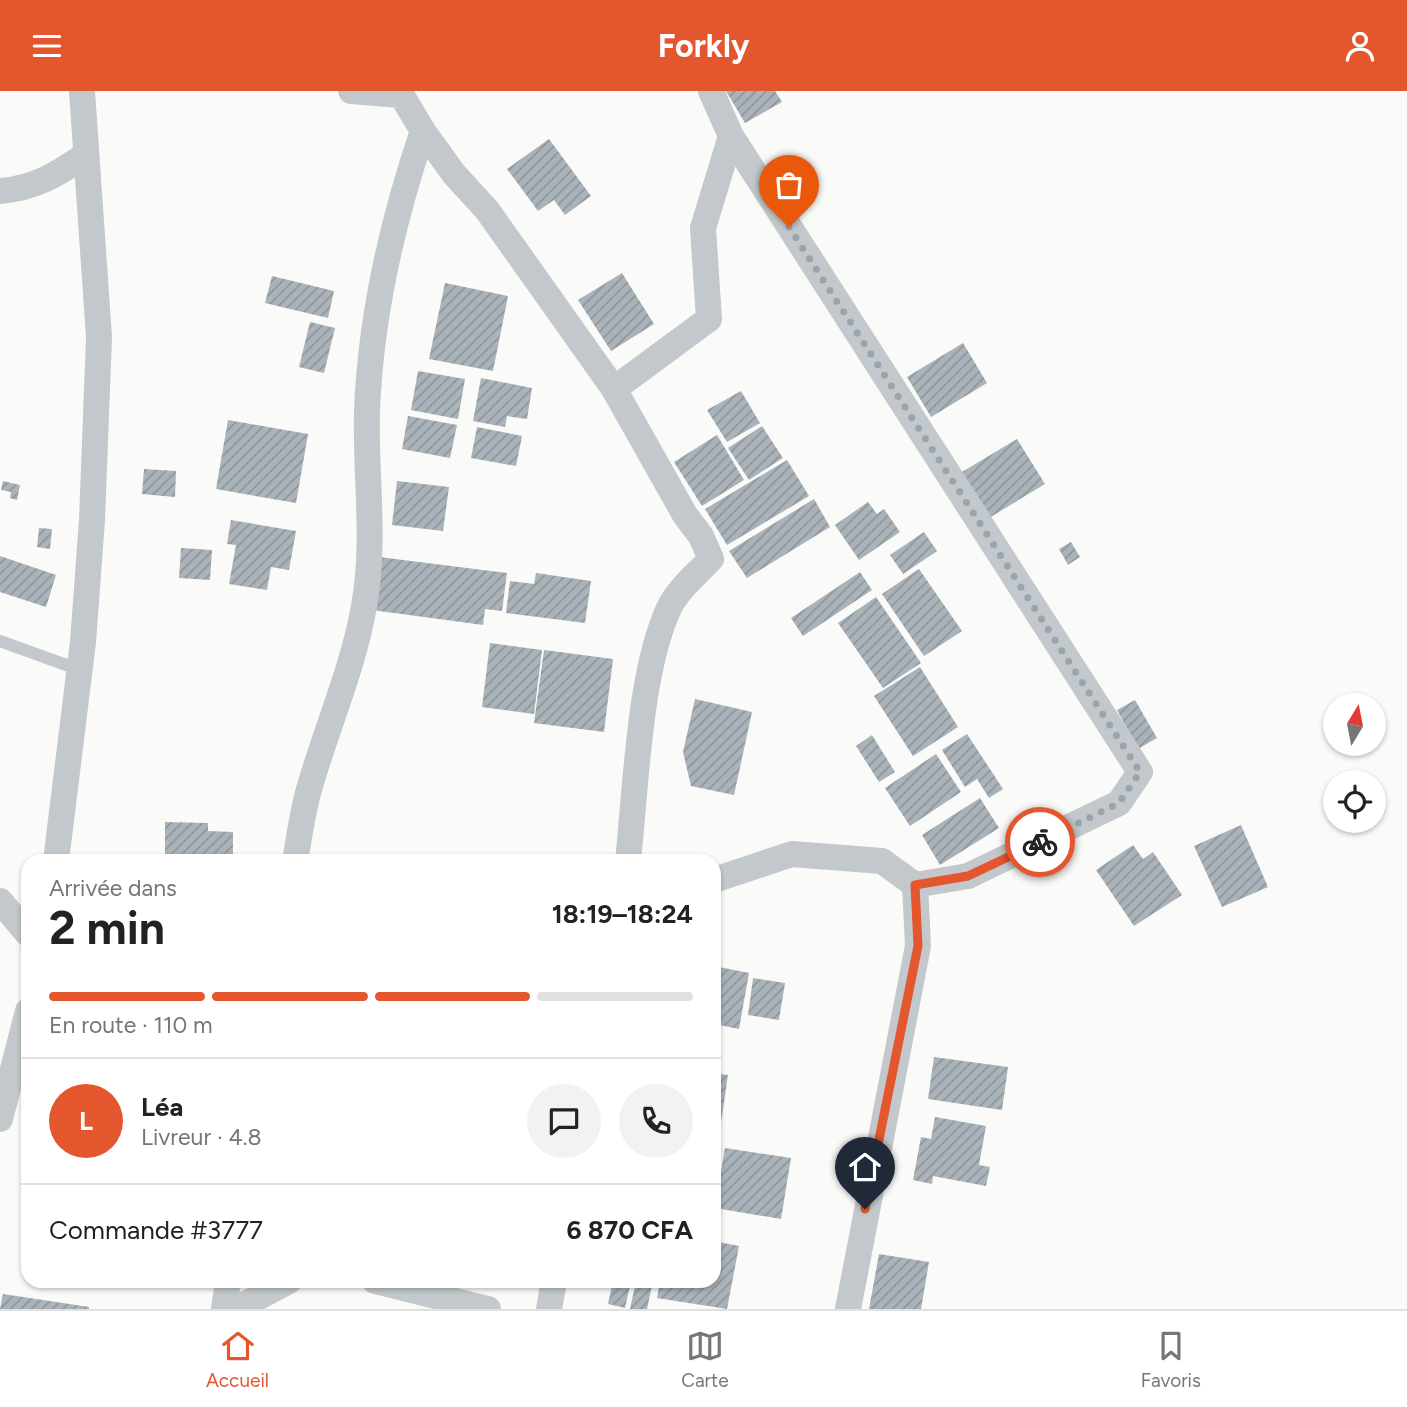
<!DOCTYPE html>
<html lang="fr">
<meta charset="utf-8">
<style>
:root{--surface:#fff;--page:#f2f2f2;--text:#222;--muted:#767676;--line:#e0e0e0;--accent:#e4572e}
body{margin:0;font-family:Figtree,sans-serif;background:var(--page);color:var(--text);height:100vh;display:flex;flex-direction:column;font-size:26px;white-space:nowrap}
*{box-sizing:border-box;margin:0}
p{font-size:23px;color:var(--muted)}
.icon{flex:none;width:38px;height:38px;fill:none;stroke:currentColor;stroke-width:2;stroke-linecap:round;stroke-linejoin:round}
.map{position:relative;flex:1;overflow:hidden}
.side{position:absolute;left:21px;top:763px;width:700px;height:434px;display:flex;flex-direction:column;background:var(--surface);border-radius:21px;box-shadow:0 2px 5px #0004}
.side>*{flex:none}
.needle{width:46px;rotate:10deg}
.fabs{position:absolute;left:1323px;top:602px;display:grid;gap:14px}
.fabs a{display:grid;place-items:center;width:63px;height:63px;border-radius:50%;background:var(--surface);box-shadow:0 2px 5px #0004;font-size:35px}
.pin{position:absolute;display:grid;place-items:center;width:60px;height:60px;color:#fff;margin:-72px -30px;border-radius:50% 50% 50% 0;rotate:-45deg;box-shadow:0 0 7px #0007}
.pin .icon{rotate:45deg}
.courier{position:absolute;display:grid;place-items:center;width:70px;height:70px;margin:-35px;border:5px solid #e4572e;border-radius:50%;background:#fff;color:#222;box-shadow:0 2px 9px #0007}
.overview em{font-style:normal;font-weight:700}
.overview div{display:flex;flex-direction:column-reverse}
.overview{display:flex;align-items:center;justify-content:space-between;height:119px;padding:0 28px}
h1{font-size:46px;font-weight:700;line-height:52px}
.bar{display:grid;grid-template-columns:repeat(4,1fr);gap:10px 7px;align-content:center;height:84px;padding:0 28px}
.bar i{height:9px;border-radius:5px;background:var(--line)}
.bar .active{background:var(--accent)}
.bar p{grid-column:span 4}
.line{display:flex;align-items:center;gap:18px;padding:0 28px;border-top:2px solid var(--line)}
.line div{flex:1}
.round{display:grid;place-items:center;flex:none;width:74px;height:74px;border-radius:37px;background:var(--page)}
header{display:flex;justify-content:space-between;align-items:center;height:91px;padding:0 28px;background:var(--accent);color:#fff;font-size:32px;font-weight:700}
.tab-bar{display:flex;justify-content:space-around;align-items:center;height:98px;border-top:2px solid var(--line);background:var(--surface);font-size:19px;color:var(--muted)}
.tab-bar a{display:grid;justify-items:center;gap:4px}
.tab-bar .active{color:var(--accent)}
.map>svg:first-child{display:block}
.building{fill:url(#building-hatch)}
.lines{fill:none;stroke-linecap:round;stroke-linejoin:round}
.lane{stroke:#c3c8cc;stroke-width:12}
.street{stroke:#c3c8cc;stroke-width:26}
.done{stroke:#99a4ac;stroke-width:7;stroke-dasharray:0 12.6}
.route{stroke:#e4572e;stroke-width:9}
</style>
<header><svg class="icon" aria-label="menu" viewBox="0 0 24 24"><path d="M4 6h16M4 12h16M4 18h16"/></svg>Forkly<svg class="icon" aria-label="person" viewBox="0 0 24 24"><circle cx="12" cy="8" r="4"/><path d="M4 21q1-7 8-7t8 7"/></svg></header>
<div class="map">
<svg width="1407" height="1218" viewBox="0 0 1407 1218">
<defs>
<pattern id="building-hatch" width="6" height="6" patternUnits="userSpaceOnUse" patternTransform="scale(1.75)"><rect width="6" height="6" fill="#aab3b9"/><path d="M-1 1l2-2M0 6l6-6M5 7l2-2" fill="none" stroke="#8e969c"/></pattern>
</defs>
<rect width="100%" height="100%" fill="#fafaf8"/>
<!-- building -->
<path class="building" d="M726,0H775L782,11L745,32Z
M549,48L591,105L565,124L554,109L538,120L507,78Z
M622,182L654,233L611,260L578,209Z
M272,185L334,200L328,227L265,212Z
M445,192L508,205L493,280L429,268Z
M310,231L335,237L324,282L299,276Z
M963,252L987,292L931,326L907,286Z
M418,280L465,288L458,328L411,319Z
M481,287L532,297L527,328L507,325L505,336L473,330Z
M741,300L760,332L727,351L707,319Z
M408,325L457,334L450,367L402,358Z
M228,329L308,343L296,412L216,398Z
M762,335L783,367L749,389L728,357Z
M477,336L522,345L516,375L471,367Z
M717,344L744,389L702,415L674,371Z
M1017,348L1045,393L989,427L962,381Z
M787,369L809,405L727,454L705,418Z
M144,378L176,380L175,406L142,403Z
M3,390L20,394L17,409L10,407L11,401L1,399Z
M397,390L449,396L443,440L392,434Z
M814,408L830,436L747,487L729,460Z
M868,411L877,423L884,418L900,441L859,469L835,434Z
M231,429L296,440L289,479L271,476L267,499L229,493L236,454L227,453Z
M39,437L52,438L50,458L37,456Z
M924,441L937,460L903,483L890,464Z
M1071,451L1080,466L1068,474L1059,458Z
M181,457L212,459L210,489L179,487Z
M0,465L56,484L46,516L0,501Z
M379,466L507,482L502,520L485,518L483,534L372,519Z
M919,478L962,540L924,565L882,503Z
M860,481L872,499L803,545L791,527Z
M536,482L591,490L585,532L506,522L510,490L534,493Z
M876,506L921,572L883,597L838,532Z
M490,552L542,559L534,623L482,616Z
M544,559L613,568L604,641L534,632Z
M920,576L958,636L913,665L874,605Z
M695,608L752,621L734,704L691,695L683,661Z
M1135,609L1157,647L1138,658L1117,619Z
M967,643L1003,698L989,707L977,688L965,696L942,659Z
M872,644L895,681L879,691L856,655Z
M936,663L961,701L910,735L885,697Z
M980,707L999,737L940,774L922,744Z
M165,731L208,732V740L233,741V770H165Z
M1241,734L1268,796L1222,816L1194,755Z
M1133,754L1143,768L1153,761L1182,804L1134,835L1096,779Z
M714,875L749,882L739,938L714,933Z
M753,887L785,892L779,929L748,924Z
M934,966L1008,976L1002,1019L928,1008Z
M714,982L728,984L720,1038H714Z
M935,1026L986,1035L979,1074L990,1076L986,1095L933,1085L932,1093L913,1089L921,1046L931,1048Z
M725,1057L791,1067L781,1128L715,1117Z
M714,1150L739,1155L727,1218L657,1207L660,1190H714Z
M879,1163L929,1171L921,1218H869Z
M613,1190H631L625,1217L608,1213Z
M636,1190H653L647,1218H630Z
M3,1203L89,1216V1218H0Z"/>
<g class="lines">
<!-- lane -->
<path class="lane" d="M0,550L80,579"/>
<!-- street -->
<path class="street" d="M351,0L401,4
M399,0L423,40L454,83L487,119L614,298L685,424L701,445L711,468C697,483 678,498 669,517C639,582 636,696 628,770
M731,45L1140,681L1119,712L968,785L915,794
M0,100C35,97 56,84 84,65
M614,298L709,228L703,137L731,45L711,0
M56,770L83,551L92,429L99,246L82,0
M295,770C299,748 302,724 308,702C325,640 353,579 364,515C376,448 365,385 367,319C371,222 392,131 423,40
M714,789L792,763L882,770L915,794L918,855L848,1218
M0,810L28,843
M0,1028L28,920
M375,1190L488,1218
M224,1218L228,1190
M236,1218L289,1190
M549,1218L554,1190"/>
</g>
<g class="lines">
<!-- done -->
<path class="done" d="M789,136L1140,681L1119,712L1040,751"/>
<!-- route -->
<path class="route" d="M865,1118L918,855L915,794L968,785L1040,751"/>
</g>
</svg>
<div class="fabs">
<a><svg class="needle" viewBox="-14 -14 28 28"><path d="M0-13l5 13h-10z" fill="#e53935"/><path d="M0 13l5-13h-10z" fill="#767676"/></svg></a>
<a><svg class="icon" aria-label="locate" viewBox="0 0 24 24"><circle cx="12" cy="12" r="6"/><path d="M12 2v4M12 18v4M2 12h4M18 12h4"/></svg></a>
</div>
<div class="pin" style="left:789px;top:136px;background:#ea580c"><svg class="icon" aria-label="bag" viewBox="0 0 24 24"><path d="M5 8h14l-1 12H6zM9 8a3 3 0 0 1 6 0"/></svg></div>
<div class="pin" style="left:865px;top:1118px;background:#1f2937"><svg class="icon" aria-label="home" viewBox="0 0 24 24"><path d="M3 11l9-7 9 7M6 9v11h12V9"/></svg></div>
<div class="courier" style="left:1040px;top:751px"><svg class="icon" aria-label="bike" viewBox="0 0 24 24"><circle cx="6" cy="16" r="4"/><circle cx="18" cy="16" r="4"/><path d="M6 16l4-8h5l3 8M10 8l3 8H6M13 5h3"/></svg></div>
<section class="side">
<div class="overview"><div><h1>2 min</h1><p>Arrivée dans</p></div><em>18:19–18:24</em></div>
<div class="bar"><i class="active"></i><i class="active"></i><i class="active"></i><i></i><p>En route · 110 m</p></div>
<div class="line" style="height:126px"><b class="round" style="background:var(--accent);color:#fff">L</b><div><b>Léa</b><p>Livreur · 4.8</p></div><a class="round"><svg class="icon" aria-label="chat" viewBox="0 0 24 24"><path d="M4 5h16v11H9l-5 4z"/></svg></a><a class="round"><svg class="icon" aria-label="phone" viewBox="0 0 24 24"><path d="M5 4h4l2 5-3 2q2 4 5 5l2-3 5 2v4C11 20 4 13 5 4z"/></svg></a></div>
<div class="line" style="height:91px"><div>Commande #3777</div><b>6 870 CFA</b></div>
</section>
</div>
<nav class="tab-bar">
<a class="active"><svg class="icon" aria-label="home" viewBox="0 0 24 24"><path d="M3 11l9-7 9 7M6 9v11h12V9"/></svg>Accueil</a>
<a><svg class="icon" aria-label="map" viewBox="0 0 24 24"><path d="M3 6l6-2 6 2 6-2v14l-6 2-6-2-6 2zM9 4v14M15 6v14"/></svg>Carte</a>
<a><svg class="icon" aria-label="saved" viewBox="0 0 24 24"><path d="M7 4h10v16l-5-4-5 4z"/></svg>Favoris</a>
</nav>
